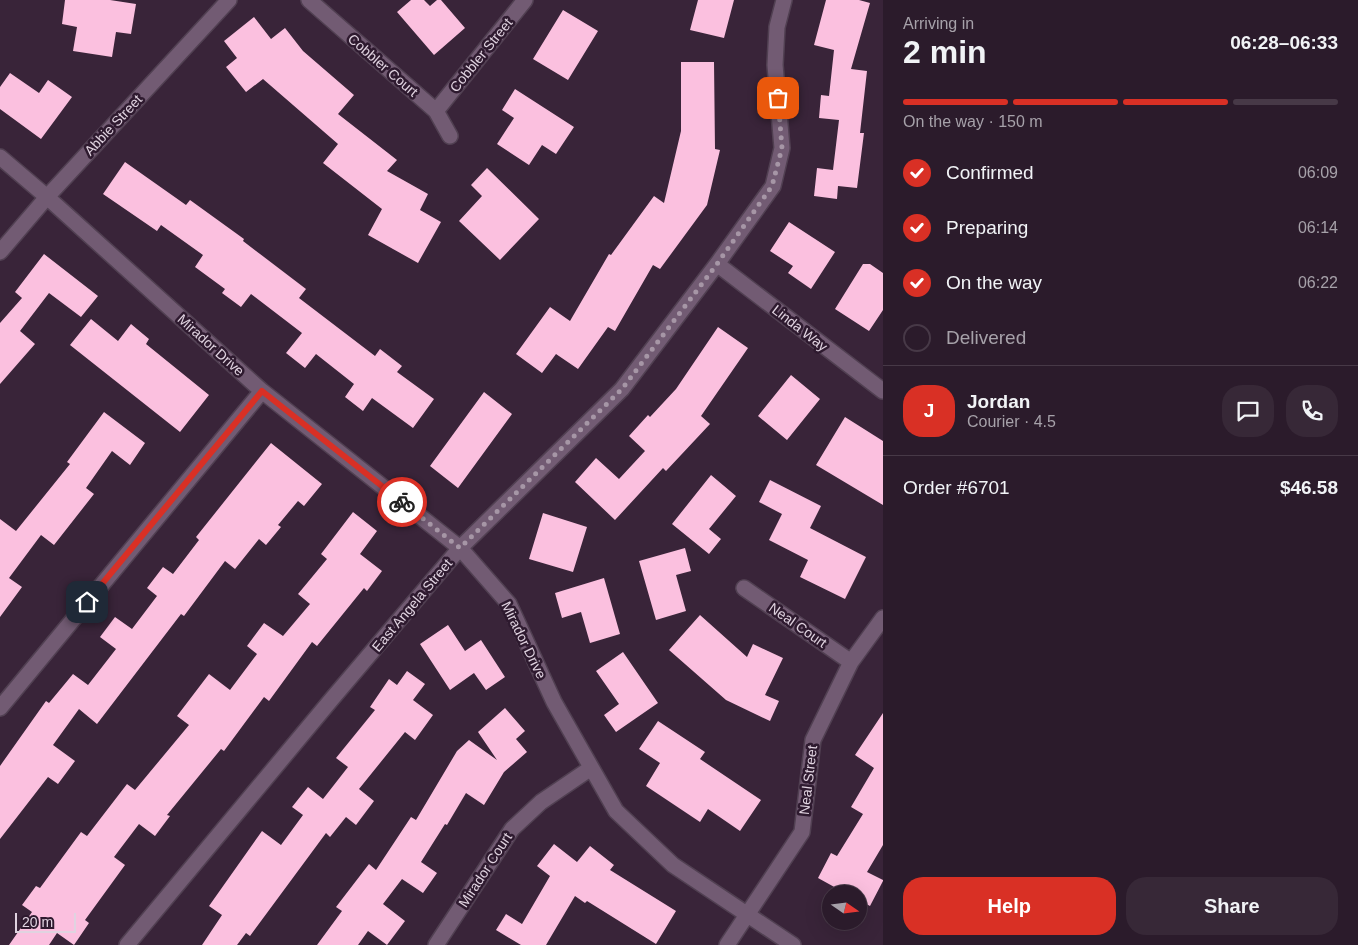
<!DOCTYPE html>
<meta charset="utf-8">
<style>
:root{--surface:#2b1b2b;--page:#372837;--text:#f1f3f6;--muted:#a6a1a9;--line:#473947;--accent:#d93025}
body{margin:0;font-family:Arial,sans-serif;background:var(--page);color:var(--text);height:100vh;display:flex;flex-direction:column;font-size:19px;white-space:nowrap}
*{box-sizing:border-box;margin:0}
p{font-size:16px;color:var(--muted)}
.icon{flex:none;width:28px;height:28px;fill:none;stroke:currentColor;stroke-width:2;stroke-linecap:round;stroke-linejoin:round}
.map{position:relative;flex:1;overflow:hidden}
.sheet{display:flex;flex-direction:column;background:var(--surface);width:475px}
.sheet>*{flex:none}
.needle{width:32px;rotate:104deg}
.fabs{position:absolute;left:822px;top:885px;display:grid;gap:10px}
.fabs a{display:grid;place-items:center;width:45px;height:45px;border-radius:50%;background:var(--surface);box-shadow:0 5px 20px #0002,0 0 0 1px var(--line);font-size:25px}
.scale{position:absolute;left:15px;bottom:12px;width:61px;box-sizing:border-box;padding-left:5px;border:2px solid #e0d3e0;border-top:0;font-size:14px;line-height:18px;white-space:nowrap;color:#e0d3e0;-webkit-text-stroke:4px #2e1a2f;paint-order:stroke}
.pin{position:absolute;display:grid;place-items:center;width:42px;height:42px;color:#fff;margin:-21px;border-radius:10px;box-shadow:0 2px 8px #0006}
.courier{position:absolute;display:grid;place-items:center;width:50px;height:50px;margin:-25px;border:4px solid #d93025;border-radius:50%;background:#fff;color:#222;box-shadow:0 1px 6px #0007}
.head em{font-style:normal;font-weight:700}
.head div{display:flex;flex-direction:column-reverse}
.head{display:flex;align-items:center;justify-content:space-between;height:85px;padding:0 20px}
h1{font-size:32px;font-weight:700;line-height:38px}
.bar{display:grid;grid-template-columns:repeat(4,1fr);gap:8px 5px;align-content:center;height:60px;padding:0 20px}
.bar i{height:6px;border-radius:4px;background:var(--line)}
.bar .selected{background:var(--accent)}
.bar p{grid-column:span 4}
.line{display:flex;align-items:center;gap:12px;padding:0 20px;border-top:1px solid var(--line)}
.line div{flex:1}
.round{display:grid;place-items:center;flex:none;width:52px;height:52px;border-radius:20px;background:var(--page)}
ol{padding:0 20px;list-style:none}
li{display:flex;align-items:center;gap:15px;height:55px}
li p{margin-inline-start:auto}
li .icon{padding:5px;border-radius:50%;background:var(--accent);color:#fff;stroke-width:4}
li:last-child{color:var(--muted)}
li i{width:28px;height:28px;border:2px solid var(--line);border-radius:50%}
.primary-button{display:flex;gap:10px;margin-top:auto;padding:10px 20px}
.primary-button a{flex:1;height:58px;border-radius:20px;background:var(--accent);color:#fff;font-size:20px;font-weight:700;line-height:58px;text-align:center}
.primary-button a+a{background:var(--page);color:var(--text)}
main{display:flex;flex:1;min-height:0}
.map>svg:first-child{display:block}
.building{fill:#fbc0df}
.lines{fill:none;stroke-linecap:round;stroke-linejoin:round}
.street-casing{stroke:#514052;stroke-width:18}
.street{stroke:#725b73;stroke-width:15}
.done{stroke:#a696a6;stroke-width:5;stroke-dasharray:0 9}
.route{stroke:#d93025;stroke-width:6}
.labels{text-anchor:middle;stroke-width:5;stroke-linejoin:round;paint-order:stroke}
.street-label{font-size:14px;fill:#e0d3e0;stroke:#2e1a2f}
</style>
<main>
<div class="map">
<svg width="883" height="945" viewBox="0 0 883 945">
<rect width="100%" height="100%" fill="#392439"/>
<!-- building -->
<path class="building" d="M65,0H110L136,4L131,34L116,32L112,57L73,51L77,27L62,24Z
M411,0H424L430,6L437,0H441L465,28L434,55L397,12Z
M698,0H734L724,38L690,30Z
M826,0H859L870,3L851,69L867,71L860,133H864L857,188L838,186L837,199L814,196L817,168L833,170L839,120L819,118L821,95L829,96L834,50L814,45Z
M563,10L598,31L568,80L533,59Z
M254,17L271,39L285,28L303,51L354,95L338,114L397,160L387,171L428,194L420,210L441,222L418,263L368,235L382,209L323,163L338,144L263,79L246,92L226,67L237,58L224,41Z
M681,62H714L715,149L720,150L707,205L660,269L653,265L615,331L608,327L578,369L556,354L542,373L516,354L550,307L570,321L609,254L611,255L654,196L664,203L681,131Z
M10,73L39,93L48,80L72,97L41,139L0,109V87Z
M515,89L574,127L556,154L542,145L529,165L497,144L514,118L502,110Z
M125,162L186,205L190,200L244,239L243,241L306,289L299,298L375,356L380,349L402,366L397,372L434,399L413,428L372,398L363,411L345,397L354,384L316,354L305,368L286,353L302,333L251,294L241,307L222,293L225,289L195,267L203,255L161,225L157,231L103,194Z
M487,168L539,219L500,260L459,221L482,196L471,185Z
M789,222L835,252L811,289L788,273L793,266L770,251Z
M44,254L98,296L81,317L49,293L20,331L35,344L0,384V323L22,298L15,292Z
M863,264H870L883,273V310L869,331L835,309Z
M91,319L118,341L131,324L149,339L146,344L209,395L180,432L70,345Z
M718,327L748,348L701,416L710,424L666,471L663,468L615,520L575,482L596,458L619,479L645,451L629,436L648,415L650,417L676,389Z
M791,375L820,399L787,440L758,416Z
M484,392L512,414L458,488L430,466Z
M104,412L145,443L130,465L112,451L86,488L94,494L54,545L41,535L9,578L22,587L0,617V519L16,531L70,464L67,462Z
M845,417L883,441V505L816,465Z
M271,443L322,484L304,506L298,501L278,525L281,527L266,545L259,539L235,569L225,561L184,616L181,614L97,724L79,709L53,745L75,761L58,784L48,777L0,839V766L46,701L49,703L73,674L88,685L116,649L100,637L115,617L132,629L157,596L147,588L163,567L173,574L199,540L196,537Z
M711,475L736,496L709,529L721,539L709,554L672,524Z
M770,480L821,506L810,528L866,557L845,599L800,577L808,560L769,540L782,514L759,502Z
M353,512L377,531L360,554L382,571L367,591L364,588L317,646L312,642L269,701L264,697L224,751L221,749L167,815L170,816L155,836L139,824L114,857L125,865L85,920L89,923L74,945L57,933L49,945H9L32,912L22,905L36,886L40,888L81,832L87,836L127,784L135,790L189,725L177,716L209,674L230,690L257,654L247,646L264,623L283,636L310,604L298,594L327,559L321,554Z
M543,513L587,527L573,572L529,559Z
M685,548L691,571L676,575L686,611L656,620L639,561Z
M604,578L620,634L590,643L581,612L562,618L555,593Z
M700,615L747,657L753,644L783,658L765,695L779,701L770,721L726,700L669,650Z
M448,625L465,651L481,640L505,677L486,690L474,673L450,690L420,644Z
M623,652L658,703L616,732L604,715L619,704L596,671Z
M407,671L425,684L413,700L433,715L415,740L405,732L359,789L374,801L356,825L346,817L330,837L326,833L250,936L246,933L237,945H202L222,915L209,906L262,831L281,845L303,815L292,807L308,787L323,799L348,767L336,758L375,710L370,707L389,679L397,685Z
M505,708L525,731L516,739L527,752L504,772L484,805L466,793L447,825L445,824L421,862L437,873L423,893L402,879L383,904L405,921L387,945L368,931L358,945H317L342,911L336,907L369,864L376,870L411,817L416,820L457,751L469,740L497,760L478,732Z
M883,713V845L867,872L883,880V881L870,906L859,900V894H847L818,878L831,853L837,856L863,814L851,807L874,768L855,755Z
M658,721L705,752L700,759L761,800L740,831L708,809L700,822L646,786L660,763L639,749Z
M554,844L577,862L590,846L614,865L610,870L676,911L656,944L587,901L585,903L575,896L546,945H521L496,930L506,914L522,924L550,876L537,866Z"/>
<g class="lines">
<!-- street casing -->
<g class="street-casing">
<path id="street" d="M309,0L436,111L450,136
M436,111L525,0
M0,157L47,197L262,391L460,548L509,604L554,702L616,811L673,865L793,945
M0,252L47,197L229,0
M717,264L883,391
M744,588L851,662
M0,708L262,391
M127,945L331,700L460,548L622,389L717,264L773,186L782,148L775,65L777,27L784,0
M436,945L512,829L541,802L591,768
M727,945L802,832L813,740L851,662L883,618"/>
</g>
<!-- street -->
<use href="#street" class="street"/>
</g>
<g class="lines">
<!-- done -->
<path class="done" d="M402,502L460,548L622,389L717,264L772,186L782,148L778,98"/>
<!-- route -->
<path class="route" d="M87,602L262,391L402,502"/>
</g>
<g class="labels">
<!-- street labels -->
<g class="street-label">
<text transform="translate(481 55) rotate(-51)" y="5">Cobbler Street</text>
<text transform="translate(383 65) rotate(41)" y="5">Cobbler Court</text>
<text transform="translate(113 125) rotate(-47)" y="5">Abbie Street</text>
<text transform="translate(800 328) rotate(38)" y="5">Linda Way</text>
<text transform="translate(211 345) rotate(42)" y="5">Mirador Drive</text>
<text transform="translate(412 605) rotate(-50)" y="5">East Angela Street</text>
<text transform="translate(798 625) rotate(35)" y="5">Neal Court</text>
<text transform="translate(524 640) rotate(64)" y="5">Mirador Drive</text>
<text transform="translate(808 780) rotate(-83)" y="5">Neal Street</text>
<text transform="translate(485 870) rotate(-57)" y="5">Mirador Court</text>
</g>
</g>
</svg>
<div class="fabs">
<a><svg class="needle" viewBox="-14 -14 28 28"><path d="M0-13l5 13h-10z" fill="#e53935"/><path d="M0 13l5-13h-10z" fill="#a6a1a9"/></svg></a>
</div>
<div class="scale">20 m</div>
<div class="pin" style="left:778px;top:98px;background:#ea580c"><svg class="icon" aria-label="bag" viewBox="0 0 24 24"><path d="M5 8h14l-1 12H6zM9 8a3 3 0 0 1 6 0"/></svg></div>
<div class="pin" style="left:87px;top:602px;background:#1f2937"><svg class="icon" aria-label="home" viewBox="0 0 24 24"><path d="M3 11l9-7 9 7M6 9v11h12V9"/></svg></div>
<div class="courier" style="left:402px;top:502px"><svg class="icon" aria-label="bike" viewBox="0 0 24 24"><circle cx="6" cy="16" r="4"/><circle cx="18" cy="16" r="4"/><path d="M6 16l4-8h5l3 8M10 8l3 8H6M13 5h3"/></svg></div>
</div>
<section class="sheet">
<div class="head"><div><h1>2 min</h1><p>Arriving in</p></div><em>06:28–06:33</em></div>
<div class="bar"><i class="selected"></i><i class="selected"></i><i class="selected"></i><i></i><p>On the way · 150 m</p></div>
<ol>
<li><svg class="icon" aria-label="check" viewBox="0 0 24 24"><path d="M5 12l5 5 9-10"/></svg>Confirmed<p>06:09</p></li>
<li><svg class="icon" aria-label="check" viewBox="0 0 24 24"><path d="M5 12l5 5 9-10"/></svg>Preparing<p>06:14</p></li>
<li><svg class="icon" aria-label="check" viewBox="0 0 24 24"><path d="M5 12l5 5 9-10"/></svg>On the way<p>06:22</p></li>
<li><i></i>Delivered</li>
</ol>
<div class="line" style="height:90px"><b class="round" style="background:var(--accent);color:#fff">J</b><div><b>Jordan</b><p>Courier · 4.5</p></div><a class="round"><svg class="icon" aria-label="chat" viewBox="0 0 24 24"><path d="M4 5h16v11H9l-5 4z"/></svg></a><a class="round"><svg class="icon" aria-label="phone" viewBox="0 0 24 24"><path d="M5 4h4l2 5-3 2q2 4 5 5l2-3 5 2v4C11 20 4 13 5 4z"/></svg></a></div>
<div class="line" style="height:65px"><div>Order #6701</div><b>$46.58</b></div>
<div class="primary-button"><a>Help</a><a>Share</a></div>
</section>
</main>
